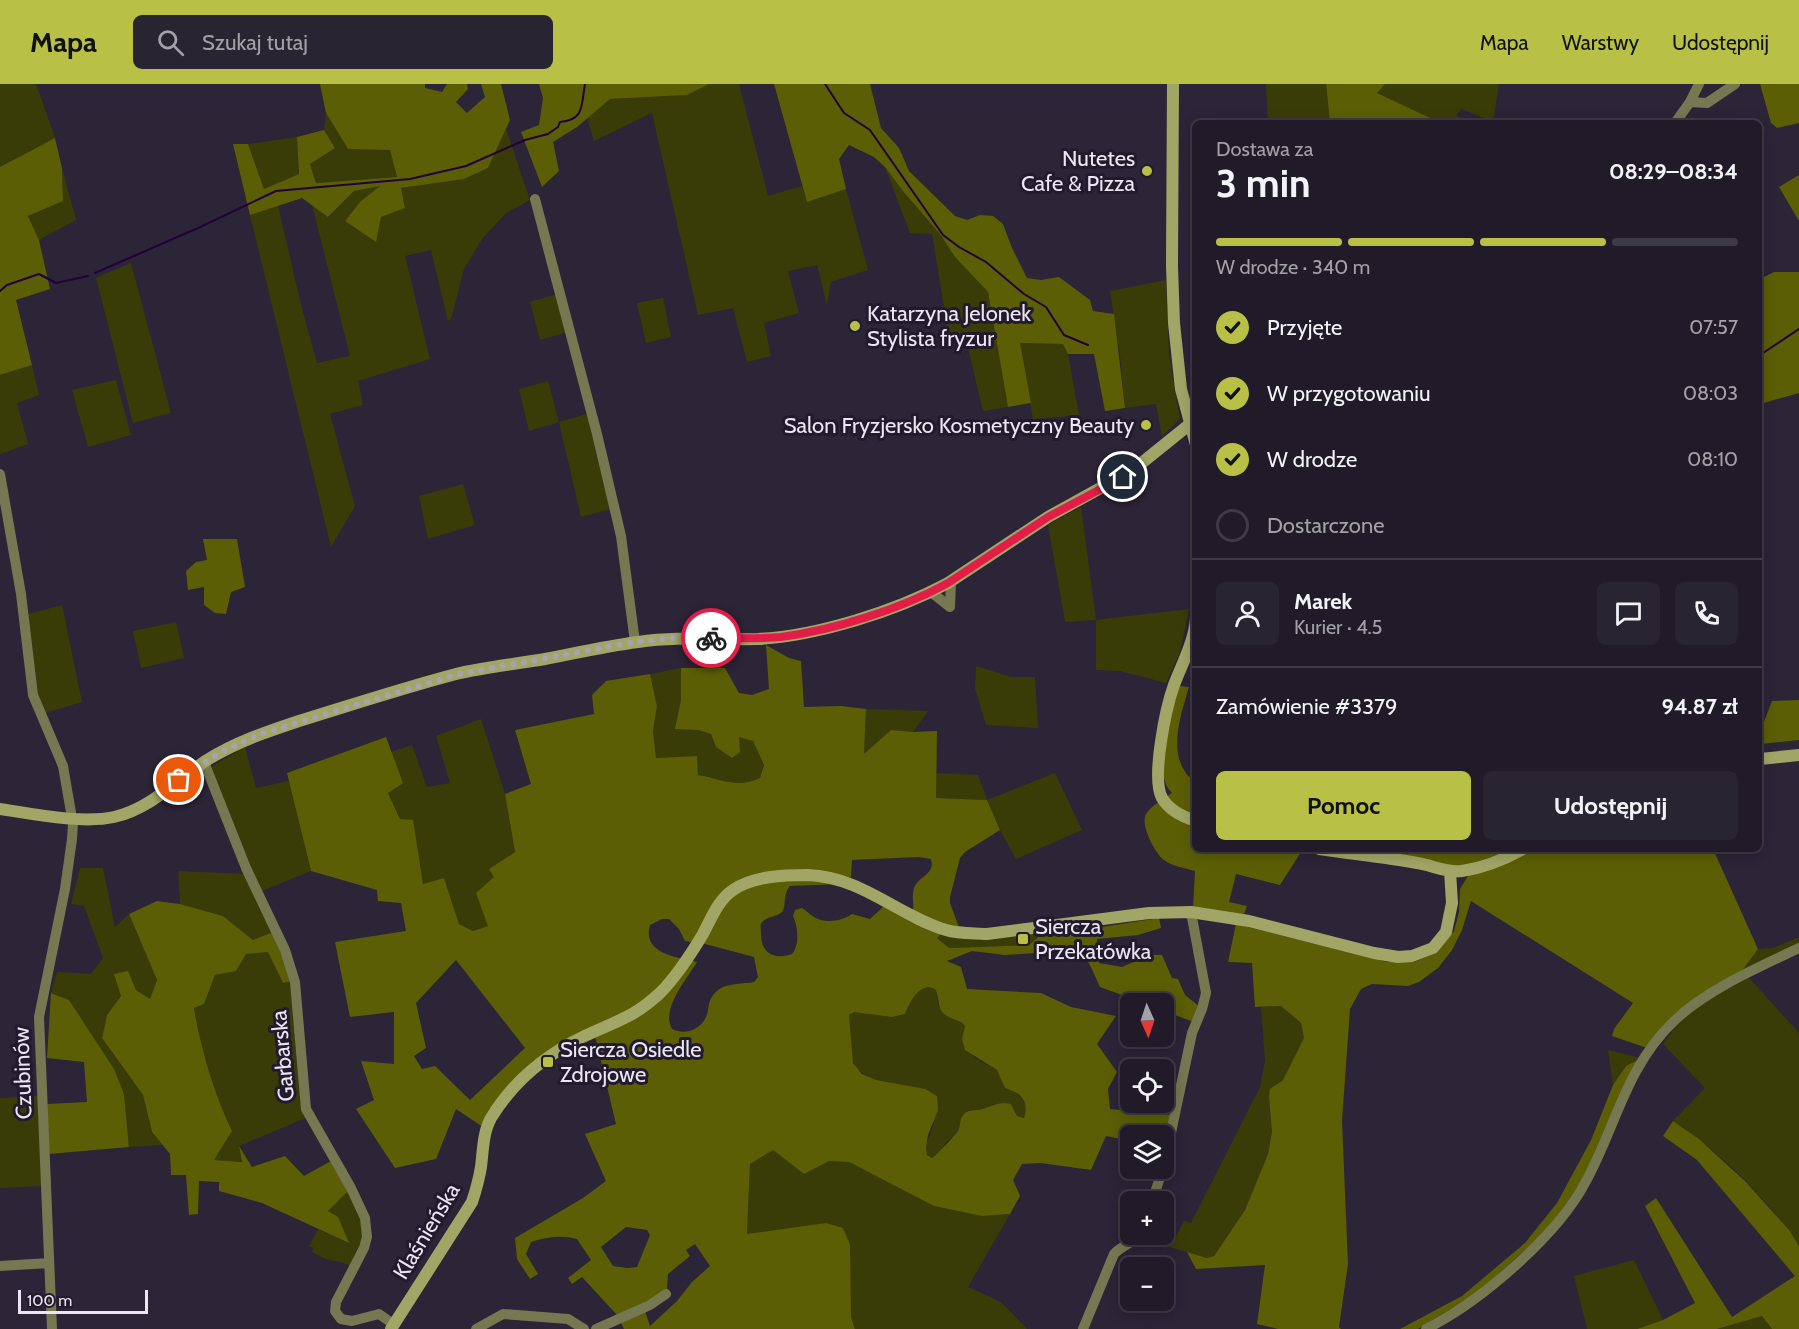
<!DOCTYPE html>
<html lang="pl">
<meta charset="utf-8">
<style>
:root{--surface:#211b29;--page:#292431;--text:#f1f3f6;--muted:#a2a1a8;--line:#3e3946;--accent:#b9c046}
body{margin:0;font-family:Cabin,sans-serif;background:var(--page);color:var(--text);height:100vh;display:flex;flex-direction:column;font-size:22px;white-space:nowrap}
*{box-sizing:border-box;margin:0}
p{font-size:20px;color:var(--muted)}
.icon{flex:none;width:33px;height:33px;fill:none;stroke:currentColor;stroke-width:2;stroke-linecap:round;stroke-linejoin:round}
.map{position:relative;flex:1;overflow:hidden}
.side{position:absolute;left:1192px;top:36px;width:570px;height:732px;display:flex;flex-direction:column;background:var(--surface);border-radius:9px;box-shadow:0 3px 15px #0003,0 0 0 2px var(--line)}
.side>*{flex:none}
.needle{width:39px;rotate:177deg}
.controls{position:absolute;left:1120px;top:909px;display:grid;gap:12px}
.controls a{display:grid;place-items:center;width:54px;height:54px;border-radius:9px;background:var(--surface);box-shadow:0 3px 15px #0003,0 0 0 2px var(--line);font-size:30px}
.scale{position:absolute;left:18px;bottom:15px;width:130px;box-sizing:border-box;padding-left:6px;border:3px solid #eae6f2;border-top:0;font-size:16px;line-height:21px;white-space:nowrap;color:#eae6f2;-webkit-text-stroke:4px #221a2d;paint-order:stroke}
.pin{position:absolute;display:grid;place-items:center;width:51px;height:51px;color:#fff;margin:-26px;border:3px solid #fff;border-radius:50%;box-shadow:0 2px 6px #0007}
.courier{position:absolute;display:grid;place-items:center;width:60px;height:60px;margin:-30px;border:4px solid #e11d48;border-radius:50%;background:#fff;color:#222;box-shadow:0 2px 8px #0007}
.head em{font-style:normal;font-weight:700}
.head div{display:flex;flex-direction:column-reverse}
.head{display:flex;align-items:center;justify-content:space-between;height:102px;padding:0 24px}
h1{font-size:39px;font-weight:700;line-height:45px}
.bar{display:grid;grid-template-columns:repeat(4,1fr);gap:9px 6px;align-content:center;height:72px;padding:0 24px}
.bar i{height:8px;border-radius:4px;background:var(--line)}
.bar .selected{background:var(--accent)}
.bar p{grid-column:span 4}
.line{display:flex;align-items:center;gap:15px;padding:0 24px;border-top:2px solid var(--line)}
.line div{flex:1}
.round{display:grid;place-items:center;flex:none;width:63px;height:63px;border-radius:9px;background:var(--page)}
ol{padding:0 24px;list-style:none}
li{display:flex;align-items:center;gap:18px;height:66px}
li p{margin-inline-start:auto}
li .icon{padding:6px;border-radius:50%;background:var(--accent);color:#111;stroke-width:4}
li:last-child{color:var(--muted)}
li i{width:33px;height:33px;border:3px solid var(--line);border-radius:50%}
.cta{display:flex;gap:12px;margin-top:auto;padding:12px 24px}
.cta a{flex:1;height:69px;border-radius:9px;background:var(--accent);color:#111;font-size:24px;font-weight:700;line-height:69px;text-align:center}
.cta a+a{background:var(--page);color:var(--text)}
header{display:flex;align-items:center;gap:36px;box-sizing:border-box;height:84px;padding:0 30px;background:var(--accent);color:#111}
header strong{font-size:28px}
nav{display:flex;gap:33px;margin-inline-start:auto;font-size:21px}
.search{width:420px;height:54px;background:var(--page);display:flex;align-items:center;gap:15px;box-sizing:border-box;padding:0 21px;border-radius:9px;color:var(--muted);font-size:22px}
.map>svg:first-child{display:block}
.green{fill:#3a3c08}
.forest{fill:#5b5e05;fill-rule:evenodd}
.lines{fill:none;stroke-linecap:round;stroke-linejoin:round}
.stream{stroke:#21023b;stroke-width:2}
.street{stroke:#757851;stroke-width:10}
.secondary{stroke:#a1a666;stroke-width:12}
.done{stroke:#a8a2b1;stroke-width:6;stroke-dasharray:0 10.8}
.route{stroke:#e11d48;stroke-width:8}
.poi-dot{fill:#b9c046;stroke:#221a2d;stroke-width:2}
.labels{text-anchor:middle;stroke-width:6;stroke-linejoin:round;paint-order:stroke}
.poi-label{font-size:22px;fill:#eae6f2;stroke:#221a2d;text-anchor:start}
.street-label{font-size:22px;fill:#eae6f2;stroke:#221a2d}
</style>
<header>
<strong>Mapa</strong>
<div class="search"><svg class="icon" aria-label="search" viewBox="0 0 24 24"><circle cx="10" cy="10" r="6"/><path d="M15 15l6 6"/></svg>Szukaj tutaj</div>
<nav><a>Mapa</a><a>Warstwy</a><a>Udostępnij</a></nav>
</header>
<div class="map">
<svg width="1799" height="1245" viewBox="0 0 1799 1245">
<rect width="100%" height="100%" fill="#2c2437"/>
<!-- green -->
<path class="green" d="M0,0H36L55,54L0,83Z
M709,0H739L768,112L802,102L807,118L846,105L868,186L831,198L827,221L817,181L788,187L799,229L764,239L771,272L747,278L733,224L698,231L652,29L594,57L587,34L610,15L687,11Z
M1266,0H1326L1330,39H1268Z
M1385,0H1499L1493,38L1462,25L1456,31L1470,39H1441L1377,9Z
M326,29L348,65L390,66L397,93L316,99L310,80L335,64L324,46Z
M506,45L530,116L506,129L482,155L464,185L451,235L448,237L431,166L405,172L430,275L358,297L363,321L330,330L355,422L331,463L250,131L278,121L301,221L317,279L350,272L312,121L329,133L354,107L382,101L361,117L381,133L405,124L401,104L463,95L488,84Z
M297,53L299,90L264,105L248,60Z
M885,83L902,106L940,150L955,173L988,208L1008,323L983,327L966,256L950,259L932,150L910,149Z
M62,84L76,136L39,156L28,132L63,117Z
M131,179L171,329L133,339L96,194Z
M1166,196L1169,270L1180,335L1162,352L1156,320L1125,324L1120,272L1110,207Z
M557,210L567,248L540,256L530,218Z
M663,214L671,253L646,259L637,219Z
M1019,259L1063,260L1068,270L1079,331L1033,335Z
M32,281L39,311L17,319L28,360L0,370V291Z
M116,296L131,351L88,363L72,306Z
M548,297L559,338L587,330L611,425L581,433L559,338L529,347L519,305Z
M463,400L475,441L428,455L419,412Z
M1081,423L1096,536L1189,525L1180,568L1166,599L1120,587L1096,586V536L1065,538L1048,441Z
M62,521L82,618L45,629L38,611L28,530Z
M176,538L184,574L141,584L133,547Z
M976,582L1011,593H1035L1038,644L986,641L975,604Z
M681,584V616L676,645L698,646L711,650L716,663L739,652L753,657L764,681L760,694C737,705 722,695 698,691L697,672L656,674L653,647L657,622L650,590Z
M866,625L928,627L913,648L891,646L864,671Z
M481,635L505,710L515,768L489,785L494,793L488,842L473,847L459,840L444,794L423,800L417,770L388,709L402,699L391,668L412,661L427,703L450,699L436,652Z
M245,663L256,704L289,697L311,787L262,807L241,763L211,683Z
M936,689L978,691L987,716L1055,689L1082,746L1016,775L1000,746L987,716L936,714Z
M80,784H103L115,843L129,830L157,896L150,915L136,906L128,887L121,912L107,931L102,954L143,1011L152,1048L162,1061L129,1063L124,1010L69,916L51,909L57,888L91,890L103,874L84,822L71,820Z
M178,787L245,790L273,848L253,856L223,832L180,820Z
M1045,847L1029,861L949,864L937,854L942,849Z
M1799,853V861L1741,888L1758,865L1773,864Z
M268,867L283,899L292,897L308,1033L239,1062L242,1078L214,1076L232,1047C214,1008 201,966 194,924L204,920L215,891L236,887L246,870Z
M1749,894L1799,949V1162C1768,1115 1720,1068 1673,1037L1705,1004L1663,960L1682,934L1706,916Z
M929,903L935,905C939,912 937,918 940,924C945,934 958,935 965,942L962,955L975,974L997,986L1005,1004C1021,1011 1029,1015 1024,1034L1017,1032L1015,1026L994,1020L981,1026L967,1027C962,1034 961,1043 956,1049C953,1053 948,1056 945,1060C940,1066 941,1071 932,1074L927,1070L925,1064L934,1039L857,985C849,974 848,945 849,931L854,927L892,933L905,930C910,919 915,905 929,903Z
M1281,922L1301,939L1304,954L1283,996L1276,1000L1269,1013L1272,1048L1268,1070L1245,1126L1214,1172L1207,1174L1170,1163L1184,1137L1191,1139L1260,1003L1265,977L1261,923Z
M1608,966L1641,974L1626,982L1613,1001Z
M38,1012L42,1102L0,1104V1014Z
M773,1066L804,1090L829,1077L849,1078L934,1122L982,1132L1010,1130L968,1203L1001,1218L1027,1245H855L851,1233L747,1151L750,1080Z
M349,1106L362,1133V1161L350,1183L347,1180L326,1175L312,1168L314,1164L309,1162L318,1145L348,1159L328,1127Z
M1634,1176L1663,1236L1637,1245H1587L1574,1192Z
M1762,1232L1772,1245H1717Z"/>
<!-- forest -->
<path class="forest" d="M320,0H425V4L442,8L447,0H467L468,5L456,18L467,29L485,13L481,0H501L510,36L488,84L464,95L401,104L405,124L381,133L376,158L345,137L361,117L380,102L354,107L328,133L302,114L250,131L233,60H248L264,105L299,90L297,53L324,46L335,64L310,80L316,99L397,93L390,66L348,65L326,29Z
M539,0H709L687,11L610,15L577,43L553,58L559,87L542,103L521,48L539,41L543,14Z
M774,0H870L881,44L899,64L909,87L955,132L967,136L980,131L993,132L1003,140L1012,164L1027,194L1041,196L1059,193L1090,216L1093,227L1114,230L1125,324L1105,327L1094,270H1068L1063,260L1020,259L1031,319L1008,323L988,208L955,173L940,150L902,106L885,83L874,73L849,61L839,75L846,105L807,118Z
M1326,0H1385L1377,9L1441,39H1330Z
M1760,0H1799V39L1777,44L1771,39Z
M55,54L62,84L63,117L28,132L39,156L50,205L16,216L32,281L0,291V83Z
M1799,91V137L1779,103Z
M1774,188H1799V309L1760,320V195Z
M203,455H237L245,503L231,508L226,530L215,529L204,521V503L188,506L186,487L196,478L207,476Z
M766,561L789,574L801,577L804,623L841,622L866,625L864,670L891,646L913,648L937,647L936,714L987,716L1000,746L965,768L960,774L950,813V819L959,843L942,849L937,854L949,864L1029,861L1045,847L1058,850L1159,834L1161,844L1138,851L1097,855L1099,879L1122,883L1150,871H1162L1172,894L1178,895L1185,911L1200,923L1194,938L1164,927V920L1144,919L1100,903L1089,879L1072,867L1005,871L972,867L947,877L961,883L967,905L1041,909L1071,923L1116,932L1097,960L1117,988L1108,1005L1110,1025L1171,1031L1164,1057V1052H1131V1057L1106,1052L1091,1086L1041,1079L1022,1080L1013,1096L1020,1112L1010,1130L982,1132L934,1122L849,1078L829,1077L804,1090L773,1066L750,1080L747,1150L826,1139L843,1144L850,1161L851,1233L855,1245H624L617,1231L582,1193L572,1200L568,1194L591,1176L577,1155C561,1151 547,1153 531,1158L526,1170L538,1190L530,1195L517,1175L515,1154L583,1114L606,1097L585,1050L616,1040L595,952L591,944L533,977L490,1029L483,1043L456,1025L436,1075L395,1084L356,1025L374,1016L361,977L394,980V928L350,933L335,858L406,847L401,819L378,817L377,806L311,787L287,689L386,653L403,699L388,709L400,735L413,736L423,800L444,794L459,840L473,847L488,842L476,809L494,793L489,785L515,768L505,710L531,700L515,646L594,630L592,611L606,597L650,590L657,622L653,647L656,674L697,672L698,691C722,695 737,705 760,694L764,681L753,657L739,653L740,668L732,674L716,663L711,650L698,646L675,645L681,616V584H725L739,609L752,611L769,605ZM919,773L931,775C935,790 921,791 915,802C911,809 914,819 913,826L883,823L870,835L852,830C843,837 824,840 814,833C809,830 807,827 802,824L795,826L793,832C798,843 800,860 792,870C774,876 761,870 761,849C761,846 760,842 761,840C765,832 776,834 782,828C787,822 782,812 790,802L843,800L851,793L852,776ZM662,835H669L679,845L685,857L705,860L754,873L758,893L754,898C743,900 727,899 718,906C705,917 711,925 705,935C698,947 684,951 672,945C661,925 686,896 697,878C676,873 642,870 650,841ZM456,876L525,964L470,1016L435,982L422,985L414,972L426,964L416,919ZM929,903L935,905C940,913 937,923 943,929C949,935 959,935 965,942L962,955L965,966L997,986L1005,1004C1021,1010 1029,1015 1024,1034L1017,1032L1011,1020C1000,1018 993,1021 983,1025C977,1027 970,1025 965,1029C959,1034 961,1041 958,1047C956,1050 935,1073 932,1074L927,1071L926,1064L928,1051L938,1026L937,1012L925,1005L876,996L862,990L853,979L849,931L854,928L892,933L905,930C910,919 915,905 929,903ZM626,1143L647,1146L650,1151L637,1183L627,1184L613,1182L601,1163ZM695,1160L710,1182L692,1198L677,1217L650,1242L643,1221L667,1206L668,1190L690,1172L686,1166Z
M1179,602L1189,603C1180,634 1165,675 1195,698L1196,765H1303L1280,801L1236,790L1229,818L1247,822L1240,841L1387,878H1414L1436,869L1454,847L1459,828L1460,805L1468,792L1430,777L1354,765H1713L1758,865L1741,888L1647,964L1612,952L1614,945L1633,919L1471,817L1462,846L1452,866L1438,884L1419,898L1408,902L1372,900L1361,905L1350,925L1342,1037L1348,1180L1339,1243L1341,1245H1278L1257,1240L1265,1181L1196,1185L1187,1168L1207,1174L1214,1172L1245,1126L1268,1070L1272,1048L1269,1013L1270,1005L1283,996L1304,954L1301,939L1281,922L1255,923L1252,879L1228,878L1238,830L1193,824L1195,787C1185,784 1171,782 1164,776C1155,769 1140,741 1146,730C1151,722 1164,714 1172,709C1150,688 1173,628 1179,602Z
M1799,616V656L1760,660V642L1762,643L1772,617Z
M157,817L180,820L223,832L253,856L273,848L292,897L283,899L268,868L246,870L236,887L215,891L204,920L194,924C201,966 214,1009 232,1047L214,1076L242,1078L239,1062L252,1083L285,1072L304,1092L331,1077L349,1106L328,1127L338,1133L349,1159L262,1119L219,1107V1098L199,1097L198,1130L189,1131L186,1091H171L170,1070L152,1048L143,1011L102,954L107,931L121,912L114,890L128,887L136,906L150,915L157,896L129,830Z
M51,909L69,916L114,985L124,1010L129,1063L49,1070L47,1020L87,1018L84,978L47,974Z
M1641,974L1584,1095L1554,1137L1535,1157L1476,1210L1418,1245H1400L1462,1212L1525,1159L1557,1119L1591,1056L1613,1001L1626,982Z
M1673,1037L1699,1055L1746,1098L1789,1146L1799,1162V1245H1772L1762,1232L1717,1245H1637L1663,1236L1695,1219L1645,1122L1656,1114L1732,1233L1795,1192L1697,1076L1663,1052Z"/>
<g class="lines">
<!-- stream -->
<path class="stream" d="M825,0L844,29L870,46L943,151L959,163L986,178L1024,210L1046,223L1064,251L1088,261
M95,189L198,144L276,107L410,95L466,82L525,56L548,50L558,43L560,38C585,36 581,21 585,0
M0,207L7,201L39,190L56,199L88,192
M1760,271L1799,245"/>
<!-- street -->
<path class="street" d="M1690,18L1707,19L1735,0
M1675,39L1690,18L1699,0
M535,115L597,350L621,452L635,558
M0,390L21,510L33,611L63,682L73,740L72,755L65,805L39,933L52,1245
M931,508L950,523L951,497
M204,678L246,784L285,866L295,898L306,1025L351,1104L365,1134L367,1153L364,1164L336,1218L335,1227L341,1235L352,1237L379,1230L393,1240
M1164,1082L1192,949L1202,925L1206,909L1191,828
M1152,1118L1163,1084
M0,1182L49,1179
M476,1245L503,1230L568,1235L584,1245
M596,1245L650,1221L666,1210
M1083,1245L1114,1170C1121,1162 1133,1159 1140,1150
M1426,1245C1480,1218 1557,1152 1585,1099C1616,1043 1625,984 1674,937C1706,906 1759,883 1799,864"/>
<!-- secondary -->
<path class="secondary" d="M1173,0L1172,182L1174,239L1181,305L1196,361
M1196,535C1194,558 1182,580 1174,601C1166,623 1151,694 1162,714C1169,726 1183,733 1196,737
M1760,675L1799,671
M0,725C33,730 82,740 114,733C150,725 177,696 207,676C236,658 266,648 299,637C351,621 403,604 456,590C485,583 516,580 545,575C576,569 607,562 638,558C678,552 718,556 758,555C817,552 896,527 948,499L1048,433L1133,386L1190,340
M1319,765C1352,770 1384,773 1417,779C1432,781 1446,789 1462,787C1483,784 1505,775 1523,765
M391,1245L472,1118C476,1106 479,1095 481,1083C483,1067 483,1048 491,1034C516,993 555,964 598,946C625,934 637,930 660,909C676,893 691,870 703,850C711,835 718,816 733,806C753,792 784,791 808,791C862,793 897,831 946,846C959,850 973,849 987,850L1149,829L1191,828L1249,837L1374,869L1398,873L1412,872L1433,864L1446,848L1452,819L1450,787"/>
</g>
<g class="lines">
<!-- done -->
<path class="done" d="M179,696L219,669L260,650L459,590L635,558L671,554H711"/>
<!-- route -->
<path class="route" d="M711,554C735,554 758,555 781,553C834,546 901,525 948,499L1048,433L1123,393"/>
</g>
<!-- markers -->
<g class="poi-dot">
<circle cx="1147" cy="87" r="6"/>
<circle cx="855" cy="242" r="6"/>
<circle cx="1146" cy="341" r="6"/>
<rect x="1017" y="849" width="12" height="12" rx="3"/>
<rect x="542" y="972" width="12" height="12" rx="3"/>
</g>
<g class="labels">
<!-- poi labels -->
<g class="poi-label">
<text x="1135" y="82" text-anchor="end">Nutetes<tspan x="1135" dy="25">Cafe &amp; Pizza</tspan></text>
<text x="867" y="237">Katarzyna Jelonek<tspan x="867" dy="25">Stylista fryzur</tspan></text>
<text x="1134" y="349" text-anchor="end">Salon Fryzjersko Kosmetyczny Beauty</text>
<text x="1035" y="850">Siercza<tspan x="1035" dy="25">Przekatówka</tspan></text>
<text x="560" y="973">Siercza Osiedle<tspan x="560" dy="25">Zdrojowe</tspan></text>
</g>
<!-- street labels -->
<g class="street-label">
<text transform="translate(282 972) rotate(-95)" y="8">Garbarska</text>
<text transform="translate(22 989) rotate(-92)" y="8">Czubinów</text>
<text transform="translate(426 1147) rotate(-59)" y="8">Klaśnieńska</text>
</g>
</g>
</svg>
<div class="controls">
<a><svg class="needle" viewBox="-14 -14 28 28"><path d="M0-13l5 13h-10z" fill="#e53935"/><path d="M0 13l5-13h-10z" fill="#a2a1a8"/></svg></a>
<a><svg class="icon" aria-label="locate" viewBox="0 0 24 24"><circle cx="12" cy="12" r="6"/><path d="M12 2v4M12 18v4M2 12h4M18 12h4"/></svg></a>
<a><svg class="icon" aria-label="layers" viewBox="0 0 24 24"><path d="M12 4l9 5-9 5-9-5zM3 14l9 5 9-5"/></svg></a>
<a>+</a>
<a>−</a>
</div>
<div class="scale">100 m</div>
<div class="pin" style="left:179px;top:696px;background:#ea580c"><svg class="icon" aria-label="bag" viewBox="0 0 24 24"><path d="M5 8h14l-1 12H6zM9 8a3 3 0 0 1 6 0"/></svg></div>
<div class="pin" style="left:1123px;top:393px;background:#1f2937"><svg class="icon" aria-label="home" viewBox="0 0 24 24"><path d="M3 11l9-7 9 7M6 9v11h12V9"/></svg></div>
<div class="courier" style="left:711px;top:554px"><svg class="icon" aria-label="bike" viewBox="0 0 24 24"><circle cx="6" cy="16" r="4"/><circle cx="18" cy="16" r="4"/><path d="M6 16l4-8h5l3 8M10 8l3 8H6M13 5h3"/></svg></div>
<section class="side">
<div class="head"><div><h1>3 min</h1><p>Dostawa za</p></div><em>08:29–08:34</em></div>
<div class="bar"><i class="selected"></i><i class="selected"></i><i class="selected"></i><i></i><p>W drodze · 340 m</p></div>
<ol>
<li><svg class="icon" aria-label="check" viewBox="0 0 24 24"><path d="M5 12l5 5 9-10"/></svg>Przyjęte<p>07:57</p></li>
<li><svg class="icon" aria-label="check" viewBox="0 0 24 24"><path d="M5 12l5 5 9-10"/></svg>W przygotowaniu<p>08:03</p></li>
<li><svg class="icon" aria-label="check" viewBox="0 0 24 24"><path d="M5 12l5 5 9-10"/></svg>W drodze<p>08:10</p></li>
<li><i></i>Dostarczone</li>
</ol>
<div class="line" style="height:108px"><a class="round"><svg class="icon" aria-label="person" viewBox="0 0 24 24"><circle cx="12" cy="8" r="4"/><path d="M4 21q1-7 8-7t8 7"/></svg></a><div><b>Marek</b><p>Kurier · 4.5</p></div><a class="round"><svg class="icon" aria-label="chat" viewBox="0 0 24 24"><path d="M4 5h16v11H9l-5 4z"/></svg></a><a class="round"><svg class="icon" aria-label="phone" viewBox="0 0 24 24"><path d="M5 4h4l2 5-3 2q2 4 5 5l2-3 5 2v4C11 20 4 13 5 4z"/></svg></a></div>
<div class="line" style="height:78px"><div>Zamówienie #3379</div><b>94.87 zł</b></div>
<div class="cta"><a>Pomoc</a><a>Udostępnij</a></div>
</section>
</div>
